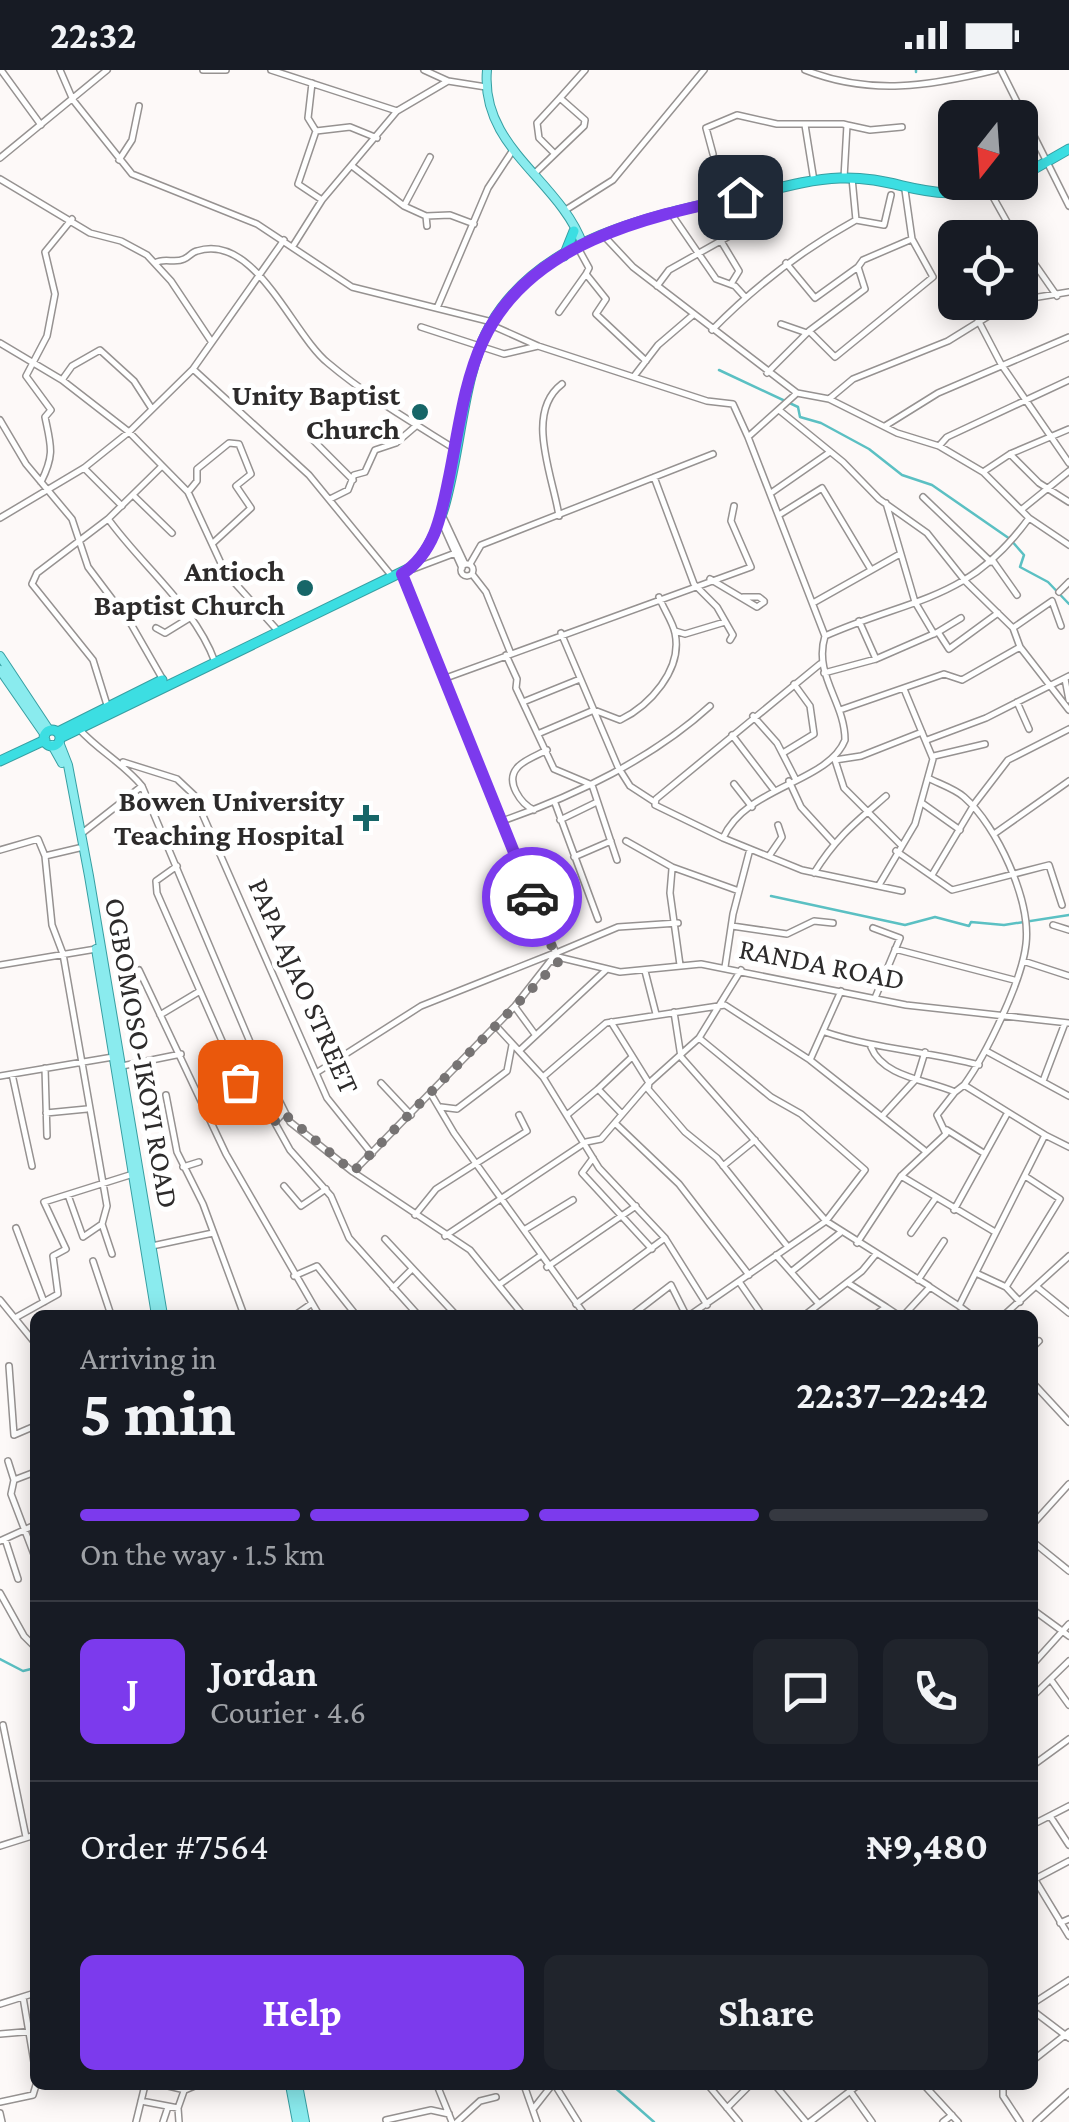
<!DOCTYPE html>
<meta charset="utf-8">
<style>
:root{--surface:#171b24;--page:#20242c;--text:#f1f3f6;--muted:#9ea1a6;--line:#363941;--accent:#7c3aed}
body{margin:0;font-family:"Crimson Pro",serif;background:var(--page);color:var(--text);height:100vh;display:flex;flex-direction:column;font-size:38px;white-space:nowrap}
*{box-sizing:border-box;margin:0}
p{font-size:32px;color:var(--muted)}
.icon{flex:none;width:55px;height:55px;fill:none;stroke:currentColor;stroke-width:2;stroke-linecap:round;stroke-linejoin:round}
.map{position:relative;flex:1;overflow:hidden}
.details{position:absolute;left:30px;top:1240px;width:1008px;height:780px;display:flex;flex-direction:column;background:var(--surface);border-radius:15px;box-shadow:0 5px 25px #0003}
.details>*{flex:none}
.needle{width:65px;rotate:197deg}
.fabs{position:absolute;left:938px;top:30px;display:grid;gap:20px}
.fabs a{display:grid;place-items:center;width:100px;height:100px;border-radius:15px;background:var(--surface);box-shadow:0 5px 25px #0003;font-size:50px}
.pin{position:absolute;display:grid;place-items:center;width:85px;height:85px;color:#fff;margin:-42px;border-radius:20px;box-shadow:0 5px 15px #0006}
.courier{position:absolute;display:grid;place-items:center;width:100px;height:100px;margin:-50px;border:8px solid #7c3aed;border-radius:50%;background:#fff;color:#222;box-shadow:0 2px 12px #0007}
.head em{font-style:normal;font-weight:700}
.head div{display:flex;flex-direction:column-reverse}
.head{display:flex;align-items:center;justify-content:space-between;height:170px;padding:0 50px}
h1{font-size:65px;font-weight:700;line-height:75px}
.bar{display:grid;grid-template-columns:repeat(4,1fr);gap:15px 10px;align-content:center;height:120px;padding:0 50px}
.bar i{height:12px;border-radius:8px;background:var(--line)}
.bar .active{background:var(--accent)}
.bar p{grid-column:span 4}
.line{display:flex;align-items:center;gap:25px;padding:0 50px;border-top:2px solid var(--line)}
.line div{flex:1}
.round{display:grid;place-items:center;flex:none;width:105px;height:105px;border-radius:15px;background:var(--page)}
.action{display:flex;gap:20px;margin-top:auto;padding:20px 50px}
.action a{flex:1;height:115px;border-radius:15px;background:var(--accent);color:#fff;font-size:40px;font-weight:700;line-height:115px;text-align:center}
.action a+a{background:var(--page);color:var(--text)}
.status{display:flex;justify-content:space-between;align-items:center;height:70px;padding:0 50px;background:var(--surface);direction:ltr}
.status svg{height:28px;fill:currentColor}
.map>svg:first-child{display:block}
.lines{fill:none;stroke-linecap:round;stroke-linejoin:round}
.stream{stroke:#5bc0c3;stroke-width:2.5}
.minor-casing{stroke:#969291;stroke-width:8}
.major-casing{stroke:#379fa2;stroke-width:10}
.highway-casing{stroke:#379fa2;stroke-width:11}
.minor{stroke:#fff;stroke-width:5}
.major{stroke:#8aebee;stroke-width:8}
.highway{stroke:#3cdee2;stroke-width:9}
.done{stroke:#767373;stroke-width:10;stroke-dasharray:0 18}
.route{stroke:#7c3aed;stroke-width:12}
.poi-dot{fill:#176668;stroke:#fff;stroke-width:4}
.labels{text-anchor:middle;stroke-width:10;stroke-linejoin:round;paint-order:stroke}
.poi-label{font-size:30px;font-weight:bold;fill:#2d2b2b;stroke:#fff;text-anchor:end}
.street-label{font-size:30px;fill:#2d2b2b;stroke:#fff}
</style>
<div class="status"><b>22:32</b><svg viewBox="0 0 49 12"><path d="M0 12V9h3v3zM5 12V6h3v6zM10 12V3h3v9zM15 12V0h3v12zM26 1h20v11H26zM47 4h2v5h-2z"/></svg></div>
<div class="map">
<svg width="1069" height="2052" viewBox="0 0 1069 2052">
<rect width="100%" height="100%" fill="#fdf9f8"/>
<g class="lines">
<!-- stream -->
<path class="stream" d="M916,0V2
M719,300L798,337L800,347L821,353L869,379L902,405L932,415L1010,469L1024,485L1020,497L1048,512L1069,534
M771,826L905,855L935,847L969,856L971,852L1004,855L1069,845
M0,1589L23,1601L35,1598
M612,2015L654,2052"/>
<!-- minor casing -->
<g class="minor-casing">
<path id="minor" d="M1,0L41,55
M60,0L73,30L132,104L257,154L352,217L492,252
M203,0H226
M271,0L397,41
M424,0L448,11L486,17
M805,0C870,26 930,16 995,0
M1001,0L1069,136
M312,13L308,48L316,61
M991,48H1005
M805,55L814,111
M847,55L870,60L902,57
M316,61L298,114L322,130
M316,61L350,57L377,68
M955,61L951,64L955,79
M554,83L539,68L537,53L560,28
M713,84L706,58L737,45L777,54H843L847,55L844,108
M0,88L107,0
M119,90L132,70L139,36
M352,96L404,136L426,146L427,156
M535,103L584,56L585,50L560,28L585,0
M0,109L90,163L121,171L147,185L171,211L211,271
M988,118L1016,168
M404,136L430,87
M700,136L739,201L731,214
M564,141L613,110L704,0
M670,142L716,209L735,216L745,227
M426,146L450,145L474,154
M856,150L884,155L891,125
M604,166L633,197L797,323L829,329L897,363L939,376L983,402L1029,448L1069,475
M1020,173L1057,226
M293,176L322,130L397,41L448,11
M578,178L589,198L586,204L606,229L596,244L646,291
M155,193C165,187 174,194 184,189C189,187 192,182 197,181C255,162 292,264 328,293C367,326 412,352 455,379
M786,193L815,228L858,197
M657,216L669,200L740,160L722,131
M1020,230L1069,222
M437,238L488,118L513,80
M559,242L586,204
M978,250L1001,294L1069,393
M491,255L538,276
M421,257L504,284L538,276L707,331L733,334L748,367
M712,260C756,215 802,180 856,150L852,108
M809,261L835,287L933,207L912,169L905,120
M809,261L865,219L858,197L863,190L912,169
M0,273L62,310L129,362L193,299L284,170
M193,299L309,405L391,505
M767,303L807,263L781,254
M635,305L658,275L693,245
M62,310L72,296L100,280L134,311L152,339
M797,323L748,367L825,566C813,605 845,632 845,670C828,713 746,716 723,768L802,800L902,821
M829,329L853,309L948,271L1011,232
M779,340L843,392L879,429L927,463L966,512L1013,558L1020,577L1069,640
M0,350L26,394L72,449L88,497L131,554L162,608
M885,356L938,323L1069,267
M311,368L353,410
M939,376L947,367L1069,310
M1010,384L1039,413L1069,432
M84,398L122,436
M983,402L1010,384L1069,359
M654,407L694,514L717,537L733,565L730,570
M41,412C55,384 51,376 45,347L51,340L26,306L47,266L55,224L45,182L72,149
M188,422L197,411V399L229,373L239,374L251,404L236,416L251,438L213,473
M771,423L830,382
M135,427L172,463
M923,427L991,492
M330,429L348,420L354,405L365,402L375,380L396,373L417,355
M886,433L915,532L934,564
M1021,440L1069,401
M779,445L822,418L870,498
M559,446C553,406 524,343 562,314
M443,447L465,494
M0,448L84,398L129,362L188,422L225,502L278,561
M109,450C143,497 195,537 215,592
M441,451L462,498
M993,491L1017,525
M461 500a6 6 0 1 1 12 0a6 6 0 1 1-12 0Z
M470,494L481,475L713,384
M413,499L458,482
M402,504L557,886
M472,504L486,522L511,584
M710,509L757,537L764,532
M1059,522L1069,512
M743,527H759L764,531
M813,533L900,484
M859,551L876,589
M156,558L165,563L191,547
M1013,558L1052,531L1061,556
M675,561L685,564L725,552
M938,562L961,548
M561,563L618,697L630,716L653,731
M825,566C913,527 968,532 1029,448
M506,585L517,609L516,618L554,699L592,715L617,790
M824,603L876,589L938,562L949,579L998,543
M443,609L751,497L731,451L734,436
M1065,609L1069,630
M523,632L580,609
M1017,632L1029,659
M107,635L93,590L32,514L37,503L108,449L161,397
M840,640L944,604L962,610L1020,577
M753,646L777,673L795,708
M79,659C99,681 123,693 142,716L250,972L290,1052L353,1102L470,1180L523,1245
M540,663L594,640L620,650C649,636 683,600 675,563C673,552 663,538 659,527
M732,665L774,720
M927,670L986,648L1069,606
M783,683L814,664L810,636L794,614
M934,686L985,674
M835,690L844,718L901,775
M835,690L861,686L922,662
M123,692L177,709L194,725L327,1028L372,1084
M789,711L801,737L833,772
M734,714L752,737
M555,733L598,849
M922,733L960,760
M534,740C521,734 505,712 517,698C523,690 538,685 547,680
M560,750L597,732
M502,751C575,726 653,688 710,636
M81,764L142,716
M994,764L1069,711
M723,768L655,735L656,729L820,594
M626,771L672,797L739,821
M0,780L38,769L45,786L79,778
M896,781L952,820L1049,795L1062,835
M45,786L52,855L63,884L107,1136L102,1154L112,1184
M769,786L782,767L778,755
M574,787L611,771
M177,796L156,811L157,823L240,1012L275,1052L283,1043
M672,799L670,823L680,895
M814,803C836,767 856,752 886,726
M932,805L975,733L1008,690L1069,659
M879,815L915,754L933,689L904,619
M1053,855L1069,860
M732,856L787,864L814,851L833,853
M873,858L900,868L875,928
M895,879L1014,910
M556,883L618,857L678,853
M553,886L558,887L557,893L551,891Z
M558,887L620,902L701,894L906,935L1069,953
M1023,891L1069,906
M0,895L96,879
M725,897L733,844L750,779
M139,900L226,1084L319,1245
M645,901L656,944
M515,937L534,963
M674,942L681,987L826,1151L929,1216
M160,945L200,921
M611,952L649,1013L648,1019L685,1062L717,1088L788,1177
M496,956L543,1007L599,1098L665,1168L707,1235
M825,962C875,979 927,981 979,995
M871,977C883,1007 927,1010 955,1022L964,1015
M519,981L606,900
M988,982L1069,1026
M810,990L841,921
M122,996L181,984
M45,998L47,1066
M316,1003L421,936L552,884
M12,1004L32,1096
M0,1006L113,987
M543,1007L606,953L725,935L810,990L924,1080
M1043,1011L1065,953
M381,1013L411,1045
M598,1019L632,987
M431,1024L454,1063L585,1245
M166,1025L177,1082L203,1134L244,1245
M441,1037L457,1039L507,1001L512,975
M46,1043L87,1039
M884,1044L917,1008L925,982
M567,1045L598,1019L622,1044
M275,1053L290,1080L331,1126L349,1168L418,1245
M616,1054L679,1114L749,1205
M947,1060L985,1084
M1045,1065L1069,1077
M593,1088L582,1103L652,1179
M723,1096L755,1070
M183,1097L199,1092
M353,1102L515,936L551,890
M901,1106L995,1162
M284,1116L301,1136L326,1119
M68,1125L83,1167L102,1154
M954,1140L1007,1044
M415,1145L436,1119L527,1061L519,1045
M16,1158L44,1232
M524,1160L573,1130
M911,1163L935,1129
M445,1166L586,1072L601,1069L649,1013L699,968L741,900
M385,1169L456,1245
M857,1173L901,1106L946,1064L937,1045L955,1022
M152,1176L213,1163
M776,1185L819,1234
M93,1191L111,1245
M547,1197L636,1136
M791,1202L840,1163
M978,1204L1006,1217
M294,1206L317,1196L356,1245
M918,1210L944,1171
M740,1213L762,1245
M848,1213L886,1237
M500,1214L540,1186
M1037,1217L1069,1243
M393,1218L410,1201
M0,1230L35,1273
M1020,1232L1006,1217L1060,1129L1025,1106
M576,1234L665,1168
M959,1236L971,1245
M295,1245L311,1234
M632,1245L671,1215L686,1245
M690,1245L826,1151L865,1100L801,1044L771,1027L699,968
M805,1245L862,1201L876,1184
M875,1245L886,1237L898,1245
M904,1245L930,1217L959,1236L1045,1065L964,1015C986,985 1022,911 1026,874C1031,830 997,756 964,727C955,719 940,714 930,709
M1004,1245L1069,1186
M15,1248L58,1224L53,1186L66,1179L44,1132L133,1104
M1032,1278L1039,1271
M9,1296L14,1365L35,1356
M1032,1312L1069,1352
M8,1391L14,1410L11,1424L35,1487
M14,1410L35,1402
M1032,1455L1069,1414
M5,1469L18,1509
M0,1471L35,1455
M1032,1471L1069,1501
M0,1523L24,1566L35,1577
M1032,1539L1069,1566
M1032,1595L1069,1554
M1051,1610L1069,1635
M1032,1627L1069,1591
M3,1655L26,1767
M1032,1696L1069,1669
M1050,1746L1069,1775
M1032,1755L1069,1736
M0,1776L35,1765
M1032,1805L1069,1866
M1035,1809L1069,1791
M1060,1853L1069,1849
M23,1927L35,1998
M0,1934L35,1923
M1032,1934L1069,1910
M1032,1940L1069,1968
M0,1964L35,1961
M1032,1991L1069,1962
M164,2015L181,2019
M437,2015L452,2052
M524,2015L537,2052
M555,2015L578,2052
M654,2015H660
M708,2015L739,2052
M775,2015L806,2052
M924,2015L958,2052
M1003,2015V2026L1020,2052
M185,2020L197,2015
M850,2021L872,2052
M141,2031L178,2038L184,2021
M0,2032L33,2025L36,2015
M178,2038L179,2052
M534,2038L552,2015
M727,2038L750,2015
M0,2043L2,2052
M386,2050L431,2040L449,2044
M136,2052L145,2015
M163,2052L168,2037
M457,2052L480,2031L496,2027
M810,2052L858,2015
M943,2052L952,2045
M1036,2052L1069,2022"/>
</g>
<!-- major casing -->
<g class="major-casing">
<path id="major" d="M487,0C480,78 559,109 583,175
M0,586L49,660
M0,600L45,665
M59,672L68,695L89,806L163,1245
M52,675L62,693
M96,879L156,1245
M290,2015L297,2052
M298,2015L305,2052"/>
</g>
<!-- highway casing -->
<g class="highway-casing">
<path id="highway" d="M1020,107L1069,79
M564,186L574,161
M44 668a8 8 0 1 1 16 0a8 8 0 1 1-16 0Z
M58,662L162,610
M60,668L412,497C465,445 451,322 491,254C543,165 659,144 750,125C779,118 810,109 840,108C906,106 928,139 1004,112
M0,691L45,670"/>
</g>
<!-- minor -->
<use href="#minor" class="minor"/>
<!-- major -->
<use href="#major" class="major"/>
<!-- highway -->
<use href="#highway" class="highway"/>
</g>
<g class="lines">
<!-- done -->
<path class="done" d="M240,1012L274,1052L283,1043L353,1102L558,892L532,827"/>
<!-- route -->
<path class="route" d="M532,827L402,504C434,483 441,447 448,412C458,365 463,314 483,271C528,173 645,147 740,127"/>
</g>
<!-- markers -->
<g class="poi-dot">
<circle cx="420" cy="342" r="10"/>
<circle cx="305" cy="518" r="10"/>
<path d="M361 733h10v10h10v10h-10v10h-10v-10h-10v-10h10z"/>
</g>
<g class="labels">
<!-- poi labels -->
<g class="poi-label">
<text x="400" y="335">Unity Baptist<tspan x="400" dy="34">Church</tspan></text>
<text x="285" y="511">Antioch<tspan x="285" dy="34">Baptist Church</tspan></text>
<text x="344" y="741">Bowen University<tspan x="344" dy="34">Teaching Hospital</tspan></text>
</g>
<!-- street labels -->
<g class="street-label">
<text transform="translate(822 894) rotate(11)" y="10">RANDA ROAD</text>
<text transform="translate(304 916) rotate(66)" y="10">PAPA AJAO STREET</text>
<text transform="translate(142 983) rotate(80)" y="10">OGBOMOSO-IKOYI ROAD</text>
</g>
</g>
</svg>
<div class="fabs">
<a><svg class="needle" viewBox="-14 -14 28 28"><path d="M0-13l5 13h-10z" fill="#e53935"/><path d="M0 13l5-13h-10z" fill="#9ea1a6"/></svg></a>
<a><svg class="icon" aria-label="locate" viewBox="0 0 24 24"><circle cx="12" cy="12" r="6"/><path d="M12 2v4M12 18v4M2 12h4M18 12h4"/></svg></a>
</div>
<div class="pin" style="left:240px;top:1012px;background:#ea580c"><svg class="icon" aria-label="bag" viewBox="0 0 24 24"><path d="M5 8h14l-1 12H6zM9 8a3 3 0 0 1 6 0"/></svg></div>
<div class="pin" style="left:740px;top:127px;background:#1f2937"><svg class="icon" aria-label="home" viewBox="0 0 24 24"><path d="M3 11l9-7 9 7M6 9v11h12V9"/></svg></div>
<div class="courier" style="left:532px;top:827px"><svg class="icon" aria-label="car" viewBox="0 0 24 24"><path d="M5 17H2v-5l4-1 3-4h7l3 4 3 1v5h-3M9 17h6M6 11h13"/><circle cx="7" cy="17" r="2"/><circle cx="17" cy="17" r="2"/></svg></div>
<section class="details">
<div class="head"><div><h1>5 min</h1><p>Arriving in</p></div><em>22:37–22:42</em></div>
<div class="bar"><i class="active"></i><i class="active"></i><i class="active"></i><i></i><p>On the way · 1.5 km</p></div>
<div class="line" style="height:180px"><b class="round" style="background:var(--accent);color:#fff">J</b><div><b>Jordan</b><p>Courier · 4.6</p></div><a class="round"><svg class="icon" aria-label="chat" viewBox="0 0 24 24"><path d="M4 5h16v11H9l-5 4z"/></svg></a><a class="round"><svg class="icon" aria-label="phone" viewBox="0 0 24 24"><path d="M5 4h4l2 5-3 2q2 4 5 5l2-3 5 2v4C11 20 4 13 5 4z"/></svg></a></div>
<div class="line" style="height:130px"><div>Order #7564</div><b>₦9,480</b></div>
<div class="action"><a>Help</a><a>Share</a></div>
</section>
</div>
